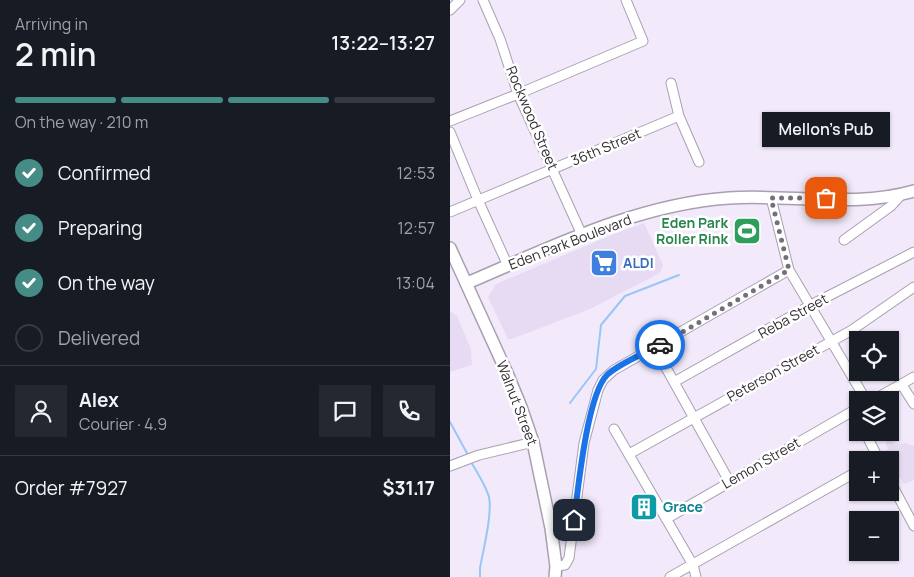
<!DOCTYPE html>
<meta charset="utf-8">
<style>
:root{--surface:#171b24;--page:#242831;--text:#f1f3f6;--muted:#9ea1a6;--line:#363941;--accent:#468c86}
body{margin:0;font-family:Manrope,sans-serif;background:var(--page);color:var(--text);height:100vh;display:flex;flex-direction:column;font-size:19px;white-space:nowrap}
*{box-sizing:border-box;margin:0}
p{font-size:16px;color:var(--muted)}
.icon{flex:none;width:28px;height:28px;fill:none;stroke:currentColor;stroke-width:2;stroke-linecap:round;stroke-linejoin:round}
.map{position:relative;flex:1;overflow:hidden}
.details{display:flex;flex-direction:column;background:var(--surface);width:450px}
.details>*{flex:none}
.buttons{position:absolute;left:399px;top:331px;display:grid;gap:10px}
.buttons a{display:grid;place-items:center;width:50px;height:50px;border-radius:0px;background:var(--surface);box-shadow:0 1px 4px #0004;font-size:25px}
.pin{position:absolute;display:grid;place-items:center;width:42px;height:42px;color:#fff;margin:-21px;border-radius:10px;box-shadow:0 2px 8px #0006}
.courier{position:absolute;display:grid;place-items:center;width:50px;height:50px;margin:-25px;border:4px solid #1a73e8;border-radius:50%;background:#fff;color:#222;box-shadow:0 1px 6px #0007}
.bubble{position:absolute;height:35px;border-radius:0px;background:var(--surface);box-shadow:0 1px 4px #0004;font-size:16px;font-weight:600;line-height:35px;text-align:center}
.head em{font-style:normal;font-weight:600}
.head div{display:flex;flex-direction:column-reverse}
.head{display:flex;align-items:center;justify-content:space-between;height:85px;padding:0 15px}
h1{font-size:32px;font-weight:600;line-height:38px}
.bar{display:grid;grid-template-columns:repeat(4,1fr);gap:8px 5px;align-content:center;height:60px;padding:0 15px}
.bar i{height:6px;border-radius:4px;background:var(--line)}
.bar .current{background:var(--accent)}
.bar p{grid-column:span 4}
.line{display:flex;align-items:center;gap:12px;padding:0 15px;border-top:1px solid var(--line)}
.line div{flex:1}
.round{display:grid;place-items:center;flex:none;width:52px;height:52px;border-radius:0px;background:var(--page)}
ol{padding:0 15px;list-style:none}
li{display:flex;align-items:center;gap:15px;height:55px}
li p{margin-inline-start:auto}
li .icon{padding:5px;border-radius:50%;background:var(--accent);color:#fff;stroke-width:4}
li:last-child{color:var(--muted)}
li i{width:28px;height:28px;border:2px solid var(--line);border-radius:50%}
main{display:flex;flex:1;min-height:0}
.map>svg:first-child{display:block}
.built{fill:#e7dbf3}
.lines{fill:none;stroke-linecap:round;stroke-linejoin:round}
.stream{stroke:#98c6f7;stroke-width:2}
.minor-casing{stroke:#a8a0b0;stroke-width:11}
.major-casing{stroke:#a8a0b0;stroke-width:14}
.minor{stroke:#fff;stroke-width:9}
.major{stroke:#fff;stroke-width:11}
.done{stroke:#746f79;stroke-width:5;stroke-dasharray:0 9}
.route{stroke:#1a73e8;stroke-width:6}
.labels{text-anchor:middle;stroke-width:5;stroke-linejoin:round;paint-order:stroke}
.street-label{font-size:14px;fill:#302d33;stroke:#fff}
.leisure-label{font-size:14px;font-weight:bold;fill:#27864d;stroke:#fff;text-anchor:end}
.shop-label{font-size:14px;font-weight:bold;fill:#366cbe;stroke:#fff;text-anchor:start}
.culture-label{font-size:14px;font-weight:bold;fill:#0d838f;stroke:#fff;text-anchor:start}
</style>
<main>
<section class="details">
<div class="head"><div><h1>2 min</h1><p>Arriving in</p></div><em>13:22–13:27</em></div>
<div class="bar"><i class="current"></i><i class="current"></i><i class="current"></i><i></i><p>On the way · 210 m</p></div>
<ol>
<li><svg class="icon" aria-label="check" viewBox="0 0 24 24"><path d="M5 12l5 5 9-10"/></svg>Confirmed<p>12:53</p></li>
<li><svg class="icon" aria-label="check" viewBox="0 0 24 24"><path d="M5 12l5 5 9-10"/></svg>Preparing<p>12:57</p></li>
<li><svg class="icon" aria-label="check" viewBox="0 0 24 24"><path d="M5 12l5 5 9-10"/></svg>On the way<p>13:04</p></li>
<li><i></i>Delivered</li>
</ol>
<div class="line" style="height:90px"><a class="round"><svg class="icon" aria-label="person" viewBox="0 0 24 24"><circle cx="12" cy="8" r="4"/><path d="M4 21q1-7 8-7t8 7"/></svg></a><div><b>Alex</b><p>Courier · 4.9</p></div><a class="round"><svg class="icon" aria-label="chat" viewBox="0 0 24 24"><path d="M4 5h16v11H9l-5 4z"/></svg></a><a class="round"><svg class="icon" aria-label="phone" viewBox="0 0 24 24"><path d="M5 4h4l2 5-3 2q2 4 5 5l2-3 5 2v4C11 20 4 13 5 4z"/></svg></a></div>
<div class="line" style="height:65px"><div>Order #7927</div><b>$31.17</b></div>
</section>
<div class="map">
<svg width="464" height="577" viewBox="0 0 464 577">
<rect width="100%" height="100%" fill="#f2eafb"/>
<!-- built -->
<path class="built" d="M194,223L213,265L210,273L140,309L62,339H58L38,297L46,284L164,234Z
M0,311L7,316L21,349L22,365L0,372Z
M441,439L445,445L456,443L464,446V480L454,484L434,451L438,449L435,441Z"/>
<g class="lines">
<!-- stream -->
<path class="stream" d="M120,403L146,369L151,325L175,296L229,275
M0,422L18,455
M21,462C27,472 34,483 38,494C44,508 33,551 30,568V577"/>
<!-- minor casing -->
<g class="minor-casing">
<path id="minor" d="M33,0L50,39L68,94L132,235
M0,10L10,0
M221,83L229,116L249,162
M0,121L68,94L193,41L176,0
M0,132L28,200L58,266
M321,198L339,270L416,400
M0,212L229,116
M394,240L441,206L452,194
M205,348L279,481
M224,382L361,305L464,252
M452,385L464,404
M423,400L464,377
M164,429L243,565L246,577
M415,432L429,460
M179,454L402,330L464,287
M0,466L29,455L83,442
M440,481L464,526
M216,519L408,408
M106,566L115,565L119,558L134,443L148,390L153,380L164,370L339,270
M220,577L408,471"/>
</g>
<!-- major casing -->
<g class="major-casing">
<path id="major" d="M0,248L57,373L71,407L83,442L101,528L106,566L105,577
M17,283C100,248 187,204 279,198C338,194 406,208 464,191"/>
</g>
<!-- minor -->
<use href="#minor" class="minor"/>
<!-- major -->
<use href="#major" class="major"/>
</g>
<g class="lines">
<!-- done -->
<path class="done" d="M210,345L339,270L321,198H376"/>
<!-- route -->
<path class="route" d="M124,520C128,490 137,395 157,375C168,364 195,353 210,345"/>
</g>
<!-- icons -->
<defs>
<g id="stadium-square" transform="scale(1.4375)"><rect x="-9" y="-9" width="18" height="18" rx="4" fill="#2e9e5b" stroke="#fff"/><path d="M0-5a6.5 5 0 1 0 0 10a6.5 5 0 1 0 0-10ZM-3.5-1.8h7v3.6h-7Z" fill="#fff"/></g>
<g id="supermarket-square" transform="scale(1.4375)"><rect x="-9" y="-9" width="18" height="18" rx="4" fill="#3f7fe0" stroke="#fff"/><path d="M-6-5.5h2.5l.6 2H6L4.5 2H-2.5L-4.4-4H-6ZM-1.5 3.2a1.3 1.3 0 1 0 .1 0ZM3 3.2a1.3 1.3 0 1 0 .1 0Z" fill="#fff"/></g>
<g id="building-square" transform="scale(1.4375)"><rect x="-9" y="-9" width="18" height="18" rx="4" fill="#0f9aa8" stroke="#fff"/><path d="M-4-6H4V6H1V3H-1V6H-4ZM-2.5-4.3h1.7v1.8h-1.7ZM.8-4.3h1.7v1.8H.8ZM-2.5-1h1.7V.8h-1.7ZM.8-1h1.7V.8H.8Z" fill="#fff"/></g>
</defs>
<g fill-rule="evenodd">
<use href="#stadium-square" x="297" y="231"/>
<use href="#supermarket-square" x="154" y="263"/>
<use href="#building-square" x="194" y="507"/>
</g>
<g class="labels">
<!-- street labels -->
<g class="street-label">
<text transform="translate(82 118) rotate(67)" y="5">Rockwood Street</text>
<text transform="translate(156 147) rotate(-23)" y="5">36th Street</text>
<text transform="translate(120 242) rotate(-21)" y="5">Eden Park Boulevard</text>
<text transform="translate(343 316) rotate(-29)" y="5">Reba Street</text>
<text transform="translate(323 373) rotate(-29)" y="5">Peterson Street</text>
<text transform="translate(67 403) rotate(69)" y="5">Walnut Street</text>
<text transform="translate(311 463) rotate(-30)" y="5">Lemon Street</text>
</g>
<!-- leisure labels -->
<g class="leisure-label">
<text x="278" y="228">Eden Park<tspan x="278" dy="16">Roller Rink</tspan></text>
</g>
<!-- shop labels -->
<g class="shop-label">
<text x="173" y="268">ALDI</text>
</g>
<!-- culture labels -->
<g class="culture-label">
<text x="213" y="512">Grace</text>
</g>
</g>
</svg>
<div class="buttons">
<a><svg class="icon" aria-label="locate" viewBox="0 0 24 24"><circle cx="12" cy="12" r="6"/><path d="M12 2v4M12 18v4M2 12h4M18 12h4"/></svg></a>
<a><svg class="icon" aria-label="layers" viewBox="0 0 24 24"><path d="M12 4l9 5-9 5-9-5zM3 14l9 5 9-5"/></svg></a>
<a>+</a>
<a>−</a>
</div>
<div class="pin" style="left:376px;top:198px;background:#ea580c"><svg class="icon" aria-label="bag" viewBox="0 0 24 24"><path d="M5 8h14l-1 12H6zM9 8a3 3 0 0 1 6 0"/></svg></div>
<div class="pin" style="left:124px;top:520px;background:#1f2937"><svg class="icon" aria-label="home" viewBox="0 0 24 24"><path d="M3 11l9-7 9 7M6 9v11h12V9"/></svg></div>
<div class="courier" style="left:210px;top:345px"><svg class="icon" aria-label="car" viewBox="0 0 24 24"><path d="M5 17H2v-5l4-1 3-4h7l3 4 3 1v5h-3M9 17h6M6 11h13"/><circle cx="7" cy="17" r="2"/><circle cx="17" cy="17" r="2"/></svg></div>
<div class="bubble" style="left:312px;top:112px;width:128px">Mellon's Pub</div>
</div>
</main>
